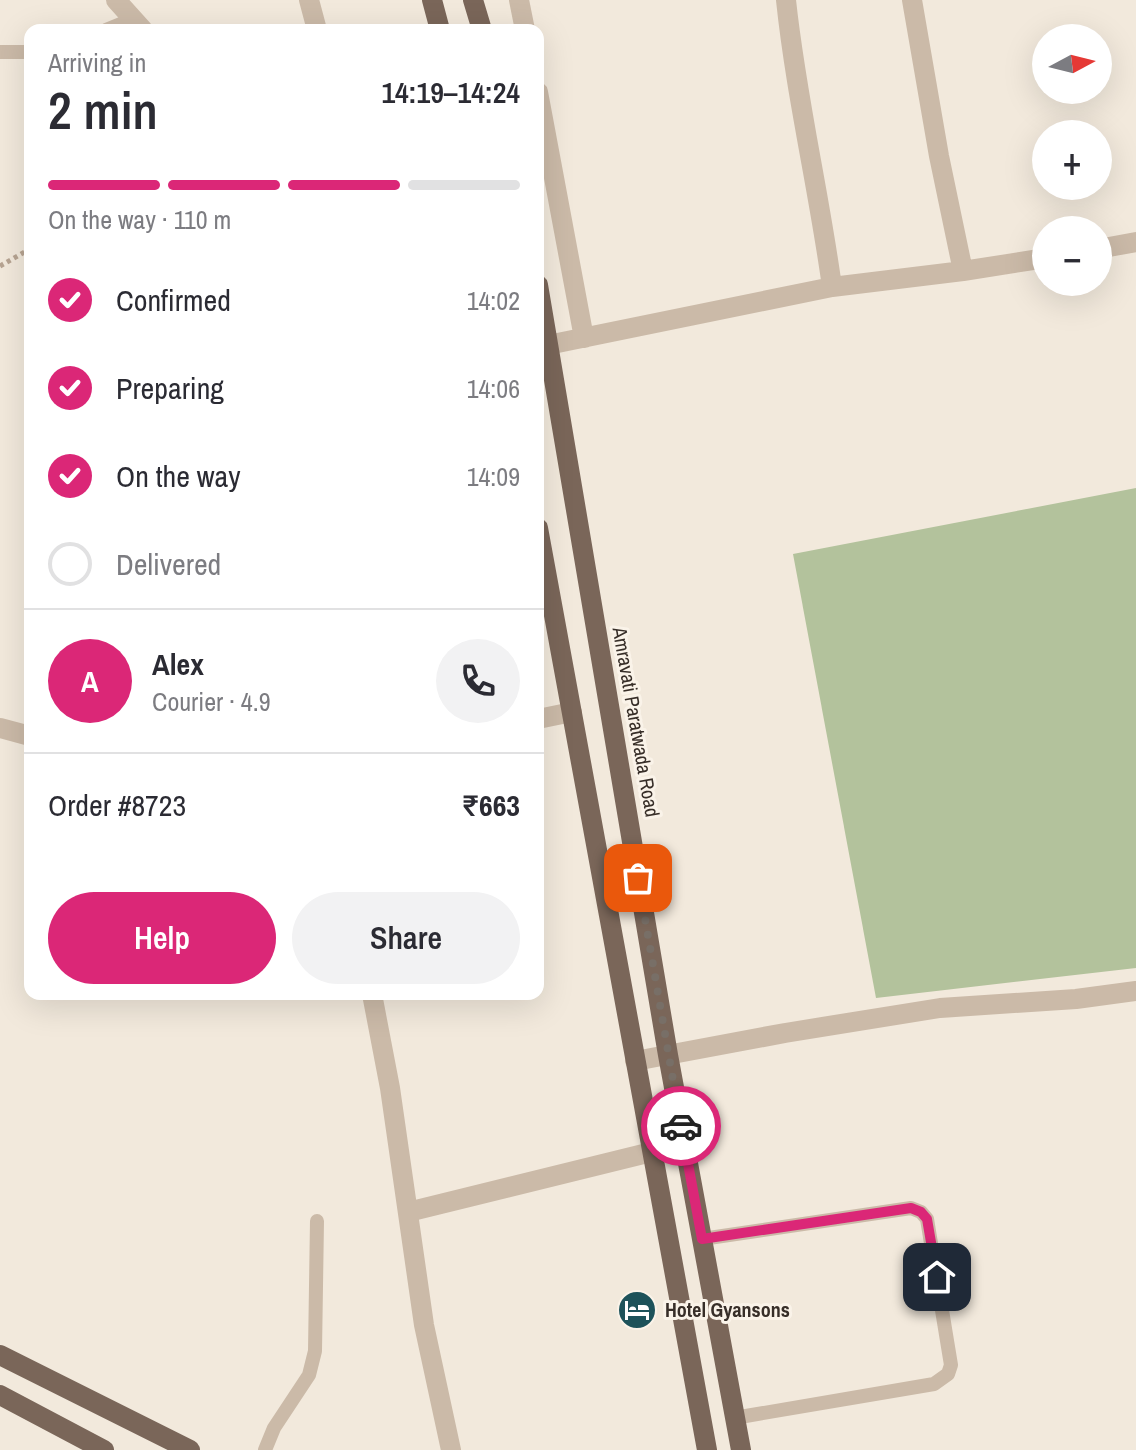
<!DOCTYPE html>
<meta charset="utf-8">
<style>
:root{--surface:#fff;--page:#f2f2f3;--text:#2b2b33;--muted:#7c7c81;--line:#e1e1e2;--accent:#db2777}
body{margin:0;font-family:"Archivo Narrow",sans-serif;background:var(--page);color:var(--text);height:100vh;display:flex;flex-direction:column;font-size:30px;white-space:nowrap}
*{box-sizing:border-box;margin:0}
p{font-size:26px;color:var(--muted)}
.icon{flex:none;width:44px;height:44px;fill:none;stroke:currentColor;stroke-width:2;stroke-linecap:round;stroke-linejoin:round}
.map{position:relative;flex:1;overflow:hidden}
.details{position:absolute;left:24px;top:24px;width:520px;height:976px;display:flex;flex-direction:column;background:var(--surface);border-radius:16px;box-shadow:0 8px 32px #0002}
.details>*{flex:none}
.needle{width:52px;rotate:83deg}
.buttons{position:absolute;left:1032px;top:24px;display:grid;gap:16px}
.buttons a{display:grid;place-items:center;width:80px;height:80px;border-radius:50%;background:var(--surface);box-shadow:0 8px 32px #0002;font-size:40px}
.pin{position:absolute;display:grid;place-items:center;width:68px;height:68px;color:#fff;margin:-34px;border-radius:16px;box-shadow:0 4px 12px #0006}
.courier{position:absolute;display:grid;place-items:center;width:80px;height:80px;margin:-40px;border:6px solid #db2777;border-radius:50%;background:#fff;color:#222;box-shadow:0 2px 10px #0007}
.headline em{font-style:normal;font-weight:600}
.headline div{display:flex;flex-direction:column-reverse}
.headline{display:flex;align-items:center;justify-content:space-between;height:136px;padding:0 24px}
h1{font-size:52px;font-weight:600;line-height:60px}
.bar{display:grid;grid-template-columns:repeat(4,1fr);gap:12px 8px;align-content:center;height:96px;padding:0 24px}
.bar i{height:10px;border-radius:6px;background:var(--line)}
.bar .selected{background:var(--accent)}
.bar p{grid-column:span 4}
.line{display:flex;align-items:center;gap:20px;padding:0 24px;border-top:2px solid var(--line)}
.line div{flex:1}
.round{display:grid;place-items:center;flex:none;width:84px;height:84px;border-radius:42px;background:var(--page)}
ol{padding:0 24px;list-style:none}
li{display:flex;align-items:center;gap:24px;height:88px}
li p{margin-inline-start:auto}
li .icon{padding:8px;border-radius:50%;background:var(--accent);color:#fff;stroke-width:4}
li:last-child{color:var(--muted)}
li i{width:44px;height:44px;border:4px solid var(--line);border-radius:50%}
.button{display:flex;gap:16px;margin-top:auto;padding:16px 24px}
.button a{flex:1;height:92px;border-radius:48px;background:var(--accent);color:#fff;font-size:32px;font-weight:600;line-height:92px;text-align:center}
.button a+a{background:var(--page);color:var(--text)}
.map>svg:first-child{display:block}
.green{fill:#b3c29c}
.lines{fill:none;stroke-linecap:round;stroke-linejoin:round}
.path{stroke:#b7a492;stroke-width:5;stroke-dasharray:4 4;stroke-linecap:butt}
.lane{stroke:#cbbaa8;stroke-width:14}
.street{stroke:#cbbaa8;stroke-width:20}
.primary{stroke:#7a6659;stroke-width:20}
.done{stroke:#786f67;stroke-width:8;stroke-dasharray:0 14.4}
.route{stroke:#db2777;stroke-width:10}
.labels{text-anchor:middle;stroke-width:6;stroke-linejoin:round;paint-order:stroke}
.street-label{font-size:20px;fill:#372e28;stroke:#faf3e9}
.poi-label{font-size:20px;font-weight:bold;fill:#372e28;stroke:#faf3e9;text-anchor:start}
</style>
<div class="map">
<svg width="1136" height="1450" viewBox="0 0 1136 1450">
<rect width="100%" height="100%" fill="#f2e9dc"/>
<!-- green -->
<path class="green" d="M1136,488V968L876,998L793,554Z"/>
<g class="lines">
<!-- path -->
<path class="path" d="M0,266L30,249"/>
<!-- lane -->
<path class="lane" d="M106,30L133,19
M0,52H30
M702,1239L911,1208L921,1212L927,1219L951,1365L948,1374L934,1384L734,1418
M265,1450L274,1428L309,1375L315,1351L317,1221"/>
<!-- street -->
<path class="street" d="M116,0L143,30
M309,0L317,30
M519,0L525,30
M786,0C796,96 819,191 832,287
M912,0L939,156L963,271
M538,92L584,338
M1098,249L1136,242
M538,347L832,287L963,271L1046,258
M538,719L572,712
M0,728L30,736
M372,994L390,1088L424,1325L451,1450
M635,1061L785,1033L940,1008L1076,999L1136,991
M408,1212L684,1144"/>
<!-- primary -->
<path class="primary" d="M432,0L440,30
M473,0L482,30
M538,285L668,1055L741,1450
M538,528L707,1450
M0,1355L190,1450
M0,1395L104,1450"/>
</g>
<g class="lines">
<!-- done -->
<path class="done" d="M638,878L681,1126"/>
<!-- route -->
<path class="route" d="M681,1126L702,1239L911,1208L921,1212L927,1219L937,1277"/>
</g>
<!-- icons -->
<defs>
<g id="hotel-disc" transform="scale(2)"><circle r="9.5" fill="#1d525a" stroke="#faf3e9"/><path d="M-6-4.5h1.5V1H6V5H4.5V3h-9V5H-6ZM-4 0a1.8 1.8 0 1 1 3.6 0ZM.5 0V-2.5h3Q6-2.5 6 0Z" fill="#fff"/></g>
</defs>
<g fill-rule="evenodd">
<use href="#hotel-disc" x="637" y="1310"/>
</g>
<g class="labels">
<!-- street labels -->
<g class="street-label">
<text transform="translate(636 722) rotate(80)" y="7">Amravati Paratwada Road</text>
</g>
<!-- poi labels -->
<g class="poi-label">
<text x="665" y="1317">Hotel Gyansons</text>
</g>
</g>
</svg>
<div class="buttons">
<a><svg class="needle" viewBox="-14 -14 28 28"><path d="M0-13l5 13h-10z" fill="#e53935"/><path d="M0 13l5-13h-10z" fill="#7c7c81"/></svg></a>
<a>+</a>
<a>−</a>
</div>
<div class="pin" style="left:638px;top:878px;background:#ea580c"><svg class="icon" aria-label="bag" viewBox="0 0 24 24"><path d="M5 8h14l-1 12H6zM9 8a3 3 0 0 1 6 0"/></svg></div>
<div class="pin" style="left:937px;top:1277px;background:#1f2937"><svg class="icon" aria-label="home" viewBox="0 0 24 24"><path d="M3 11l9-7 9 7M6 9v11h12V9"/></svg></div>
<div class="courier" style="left:681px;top:1126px"><svg class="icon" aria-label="car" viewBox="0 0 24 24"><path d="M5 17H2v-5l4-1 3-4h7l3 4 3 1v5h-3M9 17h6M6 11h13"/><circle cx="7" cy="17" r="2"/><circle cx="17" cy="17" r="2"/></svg></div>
<section class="details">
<div class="headline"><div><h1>2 min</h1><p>Arriving in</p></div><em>14:19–14:24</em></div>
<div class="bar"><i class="selected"></i><i class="selected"></i><i class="selected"></i><i></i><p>On the way · 110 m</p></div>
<ol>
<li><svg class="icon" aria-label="check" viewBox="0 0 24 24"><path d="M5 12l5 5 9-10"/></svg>Confirmed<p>14:02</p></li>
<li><svg class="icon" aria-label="check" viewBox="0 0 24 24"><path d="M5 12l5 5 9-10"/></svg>Preparing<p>14:06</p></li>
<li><svg class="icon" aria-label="check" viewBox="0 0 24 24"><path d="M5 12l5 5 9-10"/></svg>On the way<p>14:09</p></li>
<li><i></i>Delivered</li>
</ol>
<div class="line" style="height:144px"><b class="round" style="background:var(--accent);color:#fff">A</b><div><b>Alex</b><p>Courier · 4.9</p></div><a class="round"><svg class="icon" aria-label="phone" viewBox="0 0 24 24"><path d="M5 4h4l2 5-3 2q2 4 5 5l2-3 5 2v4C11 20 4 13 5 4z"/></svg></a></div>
<div class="line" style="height:104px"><div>Order #8723</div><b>₹663</b></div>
<div class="button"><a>Help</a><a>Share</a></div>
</section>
</div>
